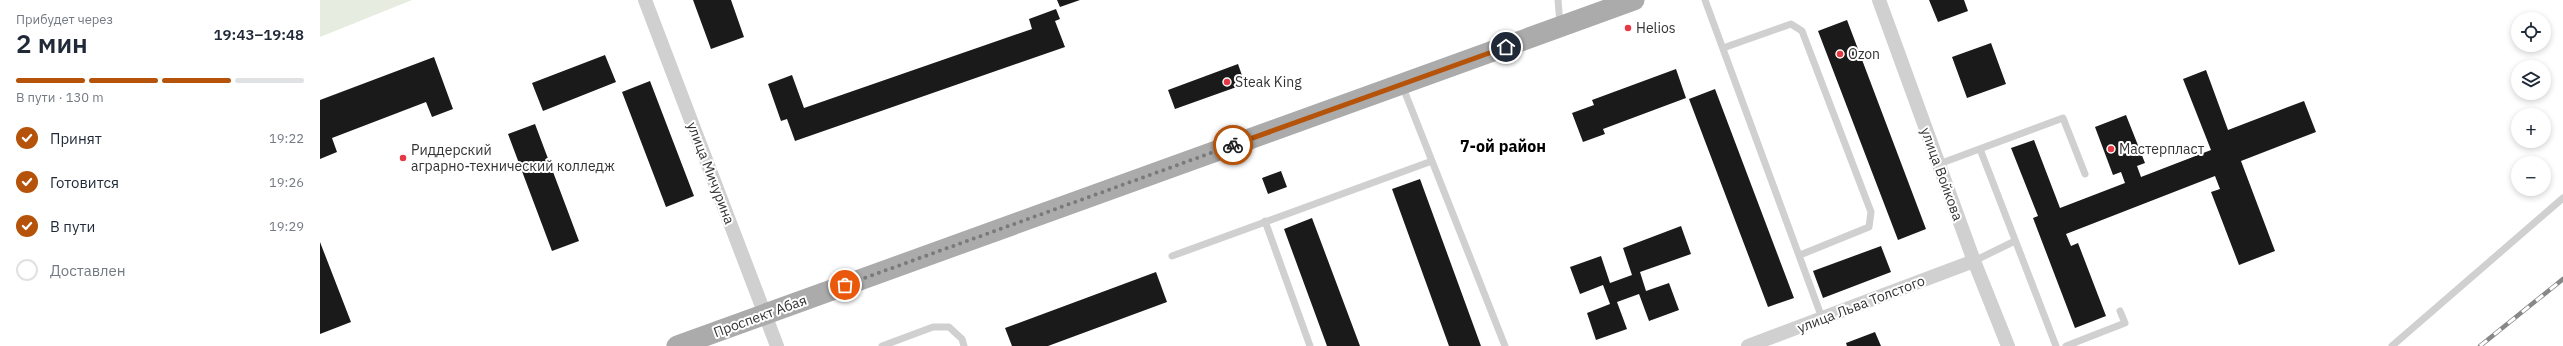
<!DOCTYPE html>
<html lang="ru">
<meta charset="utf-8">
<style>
:root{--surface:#fff;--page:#f6f6f7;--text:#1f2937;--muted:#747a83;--line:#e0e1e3;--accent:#b45309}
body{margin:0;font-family:"IBM Plex Sans",sans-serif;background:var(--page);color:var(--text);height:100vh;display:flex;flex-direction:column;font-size:15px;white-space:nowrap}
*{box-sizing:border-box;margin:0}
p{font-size:13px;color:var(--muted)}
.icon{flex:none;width:22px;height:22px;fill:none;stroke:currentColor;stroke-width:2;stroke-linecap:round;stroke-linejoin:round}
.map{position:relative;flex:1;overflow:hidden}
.sheet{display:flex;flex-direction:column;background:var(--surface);width:320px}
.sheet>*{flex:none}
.buttons{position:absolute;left:2191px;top:12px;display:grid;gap:8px}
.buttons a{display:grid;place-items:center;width:40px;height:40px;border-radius:50%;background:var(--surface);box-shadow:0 2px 6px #0003;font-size:20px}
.pin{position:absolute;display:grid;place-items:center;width:34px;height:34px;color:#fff;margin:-17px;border:2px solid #fff;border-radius:50%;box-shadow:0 1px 4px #0007}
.courier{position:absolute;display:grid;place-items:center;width:40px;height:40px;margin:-20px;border:3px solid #b45309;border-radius:50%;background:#fff;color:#222;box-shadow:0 1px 5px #0007}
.overview em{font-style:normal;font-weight:600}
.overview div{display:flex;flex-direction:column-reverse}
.overview{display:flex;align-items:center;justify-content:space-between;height:68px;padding:0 16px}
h1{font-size:26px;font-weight:600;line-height:30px}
.bar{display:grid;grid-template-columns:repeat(4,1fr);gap:6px 4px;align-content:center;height:48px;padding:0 16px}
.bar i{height:5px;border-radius:3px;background:var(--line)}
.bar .current{background:var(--accent)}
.bar p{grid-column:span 4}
ol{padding:0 16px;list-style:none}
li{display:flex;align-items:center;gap:12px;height:44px}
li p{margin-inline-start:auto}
li .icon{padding:4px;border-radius:50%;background:var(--accent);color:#fff;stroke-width:4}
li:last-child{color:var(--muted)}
li i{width:22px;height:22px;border:2px solid var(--line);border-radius:50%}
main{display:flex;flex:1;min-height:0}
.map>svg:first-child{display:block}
.green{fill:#e6ecdf}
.building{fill:#1a1a1a}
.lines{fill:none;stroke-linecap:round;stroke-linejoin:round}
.service{stroke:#d0d0d0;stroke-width:7}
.minor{stroke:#d0d0d0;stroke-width:14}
.primary{stroke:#ababab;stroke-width:21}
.rail-casing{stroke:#888;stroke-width:4.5}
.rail{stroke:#fff;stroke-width:3;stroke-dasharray:9;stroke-linecap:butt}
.done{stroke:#7a7a7a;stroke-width:4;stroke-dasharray:0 7.2}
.route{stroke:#b45309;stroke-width:5}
.poi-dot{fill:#e63946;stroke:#fff;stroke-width:1.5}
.labels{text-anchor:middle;stroke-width:4;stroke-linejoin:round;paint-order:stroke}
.poi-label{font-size:14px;fill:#333;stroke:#fff;text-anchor:start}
.street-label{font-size:14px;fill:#333;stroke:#fff}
.quarter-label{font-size:16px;font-weight:bold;fill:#000;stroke:#fff}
</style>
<main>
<section class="sheet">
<div class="overview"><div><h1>2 мин</h1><p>Прибудет через</p></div><em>19:43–19:48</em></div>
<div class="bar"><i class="current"></i><i class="current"></i><i class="current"></i><i></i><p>В пути · 130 m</p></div>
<ol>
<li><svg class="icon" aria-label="check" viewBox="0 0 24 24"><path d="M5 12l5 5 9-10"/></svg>Принят<p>19:22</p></li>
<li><svg class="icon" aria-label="check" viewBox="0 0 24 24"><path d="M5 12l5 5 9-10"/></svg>Готовится<p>19:26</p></li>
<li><svg class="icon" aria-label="check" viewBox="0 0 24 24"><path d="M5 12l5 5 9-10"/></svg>В пути<p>19:29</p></li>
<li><i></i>Доставлен</li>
</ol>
</section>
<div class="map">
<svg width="2243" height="346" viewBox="0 0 2243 346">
<rect width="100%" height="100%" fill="#fff"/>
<!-- green -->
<path class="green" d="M0,0H92L0,37Z"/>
<!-- building -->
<path class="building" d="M373,0H411L424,37L391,49Z
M737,0H760L740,7Z
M1609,0H1644L1648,11L1618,22Z
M736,9L740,19L735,21L745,47L475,141L467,119L461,121L448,84L472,75L484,108L712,29L709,19Z
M1527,20L1606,229L1578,240L1498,31Z
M1671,43L1686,84L1647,98L1632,57Z
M285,55L296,82L223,111L212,83Z
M114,57L133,109L112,117L106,102L12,138L17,152L0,159V100Z
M918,64L925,84L855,109L848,90Z
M1356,69L1366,98L1283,129L1285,134L1263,142L1252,113L1274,105L1272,100Z
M1886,70L1908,130L1984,101L1996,132L1921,161L1955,251L1919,265L1891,192L1900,189L1895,176L1746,234L1751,246L1758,243L1786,316L1755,328L1713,218L1718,216L1691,148L1714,140L1740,208L1805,183L1801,172L1793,175L1775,127L1806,115L1825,163L1817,166L1821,177L1891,150L1863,79Z
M330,81L374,196L346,207L302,92Z
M1395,89L1474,298L1448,307L1369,99Z
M215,124L259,241L232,251L188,134Z
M961,171L967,187L948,194L942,178Z
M1100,179L1161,346H1129L1072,189Z
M992,218L1040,346H1007L964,229Z
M1361,226L1371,254L1320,272L1326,291L1349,283L1359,310L1329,321L1319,294L1297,302L1307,329L1276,340L1267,313L1290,304L1283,285L1260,294L1250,267L1281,256L1290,283L1312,275L1303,248Z
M0,242L31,322L0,334Z
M1561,246L1571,272L1503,298L1493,271Z
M836,272L847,302L728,346H692L685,328Z
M1555,332L1561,346H1527L1526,343Z"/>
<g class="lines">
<!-- service -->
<path class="service" d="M1238,0L1240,24
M1385,0L1502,318
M1403,48L1471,24L1482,31L1551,212L1549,227L1480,255
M1082,85L1185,346
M1660,149L1736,346
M1619,164L1743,118L1765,174
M945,221L990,346
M852,256L1112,161
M1654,261L1695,241
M562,346L613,327H629L642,339L644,346
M1746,346L1805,323L1800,311
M2072,346L2243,198"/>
<!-- minor -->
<path class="minor" d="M325,0L457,346
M1559,0L1654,261L1688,346
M1428,346L1654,261"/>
<!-- primary -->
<path class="primary" d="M357,346L1314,0"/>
<!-- rail casing -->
<g class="rail-casing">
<path id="rail" d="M2160,346L2243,279"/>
</g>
<!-- rail -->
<use href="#rail" class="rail"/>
</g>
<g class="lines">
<!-- done -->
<path class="done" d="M525,285L913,145"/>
<!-- route -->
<path class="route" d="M913,145L1186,47"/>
</g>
<!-- markers -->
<g class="poi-dot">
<circle cx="1308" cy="28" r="4"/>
<circle cx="1520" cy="54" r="4"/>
<circle cx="907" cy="82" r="4"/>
<circle cx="1791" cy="149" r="4"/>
<circle cx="83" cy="158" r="4"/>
</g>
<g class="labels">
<!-- poi labels -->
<g class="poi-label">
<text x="1316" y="33">Helios</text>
<text x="1528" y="59">Ozon</text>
<text x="915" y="87">Steak King</text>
<text x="1799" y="154">Мастерпласт</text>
<text x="91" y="155">Риддерский<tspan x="91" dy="16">аграрно-технический колледж</tspan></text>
</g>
<!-- street labels -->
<g class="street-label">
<text transform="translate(391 173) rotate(69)" y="5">улица Мичурина</text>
<text transform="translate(1622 174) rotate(70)" y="5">улица Войкова</text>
<text transform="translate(1541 304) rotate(-21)" y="5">улица Льва Толстого</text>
<text transform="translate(440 316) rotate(-20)" y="5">Проспект Абая</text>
</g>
<!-- quarter labels -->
<g class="quarter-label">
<text x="1183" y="152">7-ой район</text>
</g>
</g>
</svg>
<div class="buttons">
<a><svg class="icon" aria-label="locate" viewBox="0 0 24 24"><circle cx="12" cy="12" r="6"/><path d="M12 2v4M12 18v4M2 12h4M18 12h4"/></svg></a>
<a><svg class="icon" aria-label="layers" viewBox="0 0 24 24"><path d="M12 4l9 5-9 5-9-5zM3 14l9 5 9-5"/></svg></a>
<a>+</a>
<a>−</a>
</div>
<div class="pin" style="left:525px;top:285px;background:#ea580c"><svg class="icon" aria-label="bag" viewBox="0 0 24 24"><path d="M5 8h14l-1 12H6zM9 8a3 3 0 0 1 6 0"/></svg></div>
<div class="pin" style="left:1186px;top:47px;background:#1f2937"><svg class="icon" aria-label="home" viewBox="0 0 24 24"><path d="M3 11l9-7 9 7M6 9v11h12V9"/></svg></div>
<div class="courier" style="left:913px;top:145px"><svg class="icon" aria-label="bike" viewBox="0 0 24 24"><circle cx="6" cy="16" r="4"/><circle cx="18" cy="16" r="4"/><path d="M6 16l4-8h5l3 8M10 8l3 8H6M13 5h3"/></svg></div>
</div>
</main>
